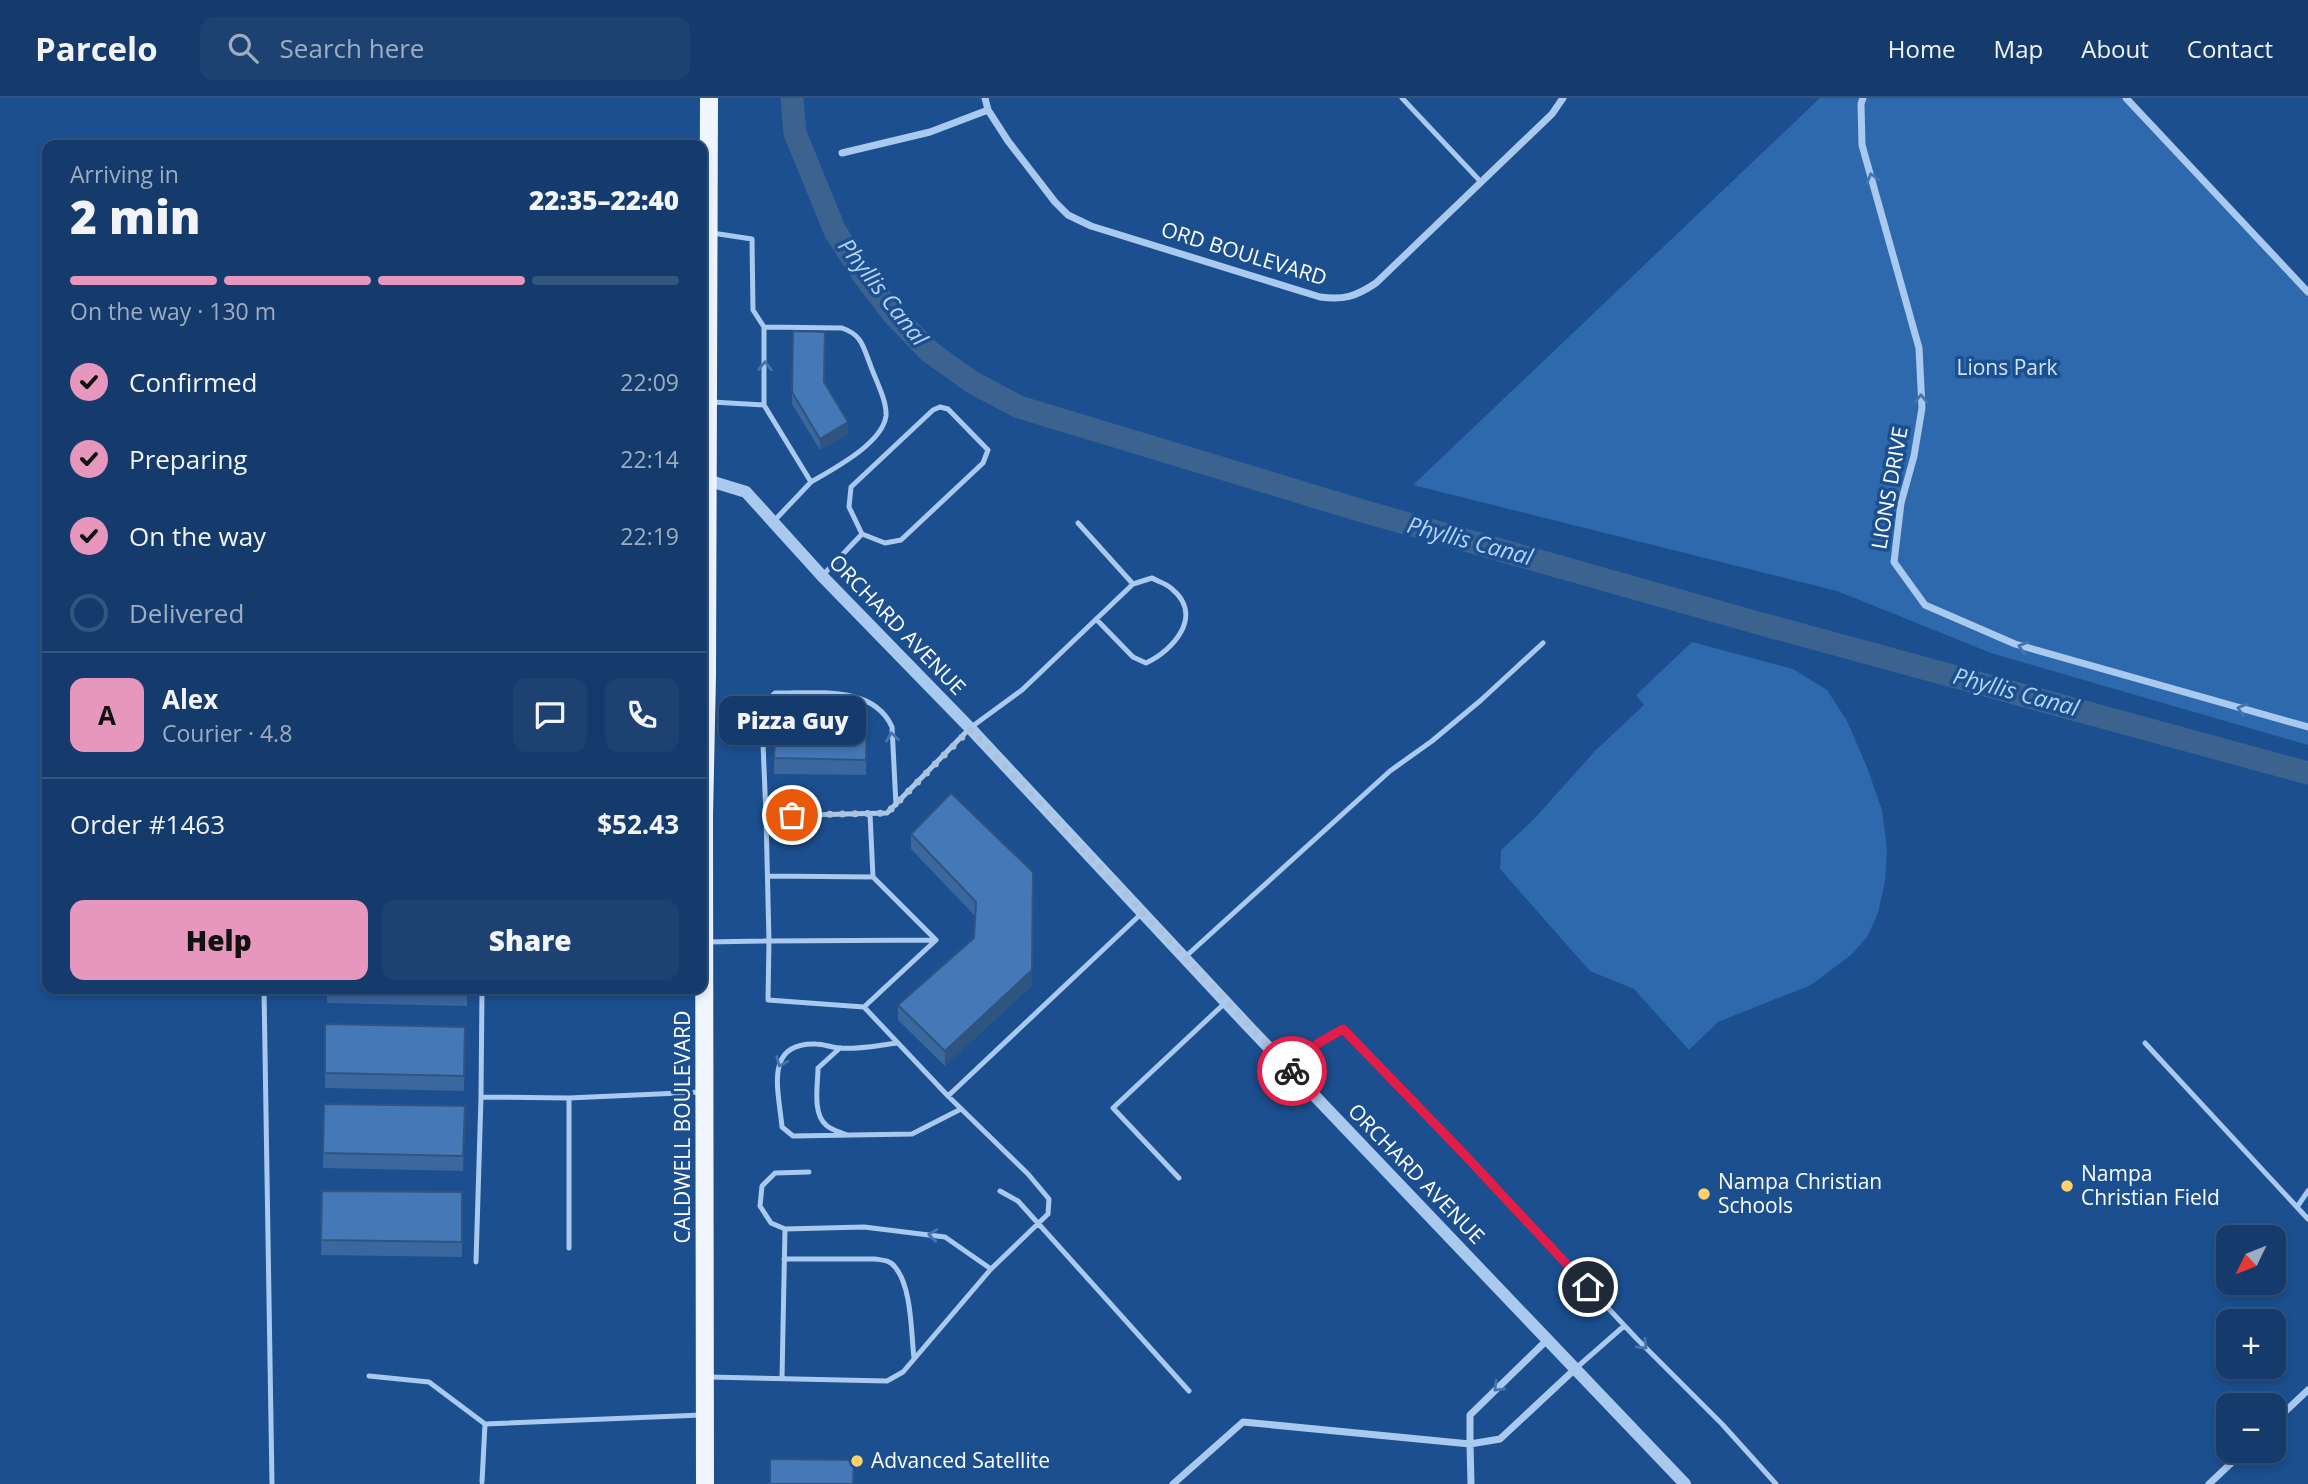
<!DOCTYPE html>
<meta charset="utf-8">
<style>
:root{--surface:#143b6b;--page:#1d4271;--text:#f1f3f6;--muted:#9dadc1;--line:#33557e;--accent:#e797bd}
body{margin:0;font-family:"Open Sans",sans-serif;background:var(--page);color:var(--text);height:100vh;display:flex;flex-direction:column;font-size:26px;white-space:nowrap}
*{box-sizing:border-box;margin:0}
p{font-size:23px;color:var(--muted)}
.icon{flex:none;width:38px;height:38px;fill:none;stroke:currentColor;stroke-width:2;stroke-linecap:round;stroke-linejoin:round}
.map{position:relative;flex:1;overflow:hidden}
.details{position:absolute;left:42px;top:42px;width:665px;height:854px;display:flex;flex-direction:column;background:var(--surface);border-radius:14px;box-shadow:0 4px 10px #0003,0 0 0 2px var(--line)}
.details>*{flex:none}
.needle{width:46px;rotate:227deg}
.buttons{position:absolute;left:2216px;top:1127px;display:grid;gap:14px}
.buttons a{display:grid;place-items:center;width:70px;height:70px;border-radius:14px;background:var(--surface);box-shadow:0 4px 10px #0003,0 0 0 2px var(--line);font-size:35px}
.pin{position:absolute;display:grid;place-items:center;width:60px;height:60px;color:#fff;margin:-30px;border:4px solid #fff;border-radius:50%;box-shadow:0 2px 7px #0007}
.courier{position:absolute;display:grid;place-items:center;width:70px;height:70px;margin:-35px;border:5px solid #e11d48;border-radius:50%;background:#fff;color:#222;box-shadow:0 2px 9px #0007}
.bubble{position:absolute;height:49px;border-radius:14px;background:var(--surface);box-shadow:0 4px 10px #0003,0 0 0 2px var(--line);font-size:23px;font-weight:800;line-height:49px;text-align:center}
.overview em{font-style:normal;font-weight:800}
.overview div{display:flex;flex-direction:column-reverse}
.overview{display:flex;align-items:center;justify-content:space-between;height:119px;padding:0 28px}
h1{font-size:46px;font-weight:800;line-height:52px}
.bar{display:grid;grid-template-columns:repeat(4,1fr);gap:10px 7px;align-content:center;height:84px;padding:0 28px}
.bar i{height:9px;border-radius:5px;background:var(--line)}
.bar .active{background:var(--accent)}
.bar p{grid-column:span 4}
.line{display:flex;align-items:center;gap:18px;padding:0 28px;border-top:2px solid var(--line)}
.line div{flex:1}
.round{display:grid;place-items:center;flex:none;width:74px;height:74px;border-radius:14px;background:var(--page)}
ol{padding:0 28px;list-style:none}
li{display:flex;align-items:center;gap:21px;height:77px}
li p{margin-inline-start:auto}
li .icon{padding:7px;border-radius:50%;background:var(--accent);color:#111;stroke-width:4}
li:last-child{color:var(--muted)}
li i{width:38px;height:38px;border:4px solid var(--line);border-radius:50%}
.cta{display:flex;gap:14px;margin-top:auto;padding:14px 28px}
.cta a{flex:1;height:80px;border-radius:14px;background:var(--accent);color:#111;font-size:28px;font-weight:800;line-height:80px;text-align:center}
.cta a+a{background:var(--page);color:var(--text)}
header{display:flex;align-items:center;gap:42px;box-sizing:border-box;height:98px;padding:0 35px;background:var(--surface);border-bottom:2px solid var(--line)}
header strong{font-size:33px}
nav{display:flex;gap:38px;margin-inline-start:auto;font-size:24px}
.search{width:490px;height:63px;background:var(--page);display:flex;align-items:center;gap:18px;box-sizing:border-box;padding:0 24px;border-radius:14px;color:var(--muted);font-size:26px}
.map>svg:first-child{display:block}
.green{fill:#2e69ad}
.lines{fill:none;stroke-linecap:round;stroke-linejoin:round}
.canal{stroke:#3c6290;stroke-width:23}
.service{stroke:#a9c9ee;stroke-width:5}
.minor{stroke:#a9c9ee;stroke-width:7}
.tertiary{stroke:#a9c9ee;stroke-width:12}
.primary{stroke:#f0f6ff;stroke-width:18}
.wall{fill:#3a679d}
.shaded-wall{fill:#305480}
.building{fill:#4478b7;stroke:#305480;stroke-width:2}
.oneway{stroke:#4674ac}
.done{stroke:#afc1d8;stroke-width:7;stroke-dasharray:0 12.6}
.route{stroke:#e11d48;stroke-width:9}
.poi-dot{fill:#ffd166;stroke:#1b4f8f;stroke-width:2.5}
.labels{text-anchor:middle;stroke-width:7;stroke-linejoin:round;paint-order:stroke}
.street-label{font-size:21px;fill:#fff;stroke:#1b4f8f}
.park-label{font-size:21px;fill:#cfe3fa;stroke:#1b4f8f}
.poi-label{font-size:21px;fill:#fff;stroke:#1b4f8f;text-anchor:start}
.water-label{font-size:23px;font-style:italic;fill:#b5d3f5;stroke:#1b4f8f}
</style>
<header>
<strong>Parcelo</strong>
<div class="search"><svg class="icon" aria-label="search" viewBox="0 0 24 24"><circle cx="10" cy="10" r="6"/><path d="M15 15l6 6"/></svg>Search here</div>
<nav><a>Home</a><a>Map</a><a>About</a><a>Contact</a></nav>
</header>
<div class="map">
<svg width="2308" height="1386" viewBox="0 0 2308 1386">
<rect width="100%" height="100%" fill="#1b4f8f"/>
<!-- green -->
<path class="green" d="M1820,0H2125L2308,199V647L1991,555L1837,493L1413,387Z
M1692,544L1793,571L1827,592L1847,623L1867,669L1882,712L1887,752L1885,783L1878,815L1867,839L1851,857L1811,887L1718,924L1689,952L1634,891L1590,873L1500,771L1501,752L1534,721L1596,652L1644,607L1636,597Z"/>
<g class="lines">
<!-- canal -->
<path class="canal" d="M792,0L795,35L835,133L864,178L894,217L930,254L972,284L1019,309L1366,414L1758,525L2308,675"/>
<!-- service -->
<path class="service" d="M1402,0L1481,84
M712,135L752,141L753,212L764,229V307
M764,229L842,230C862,237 863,248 870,266C875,281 887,302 886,318C882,346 833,371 811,384
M712,304L764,307L811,384L773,424
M822,478L862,436L849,409L851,389L933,312L940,309L948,311L988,352L983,365L901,442L885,445L862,436
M1096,521L1133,559L1146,565C1174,552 1204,517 1172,491C1167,486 1159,484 1152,480L1133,486
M870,716L873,779
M766,718L762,621L766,604L775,595C814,596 873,586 892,629L896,707
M769,778L873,779L936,842
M936,842L864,909L768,902L769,843Z
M706,844L769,843L766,718L887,715L970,630L1022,592L1133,486L1078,425
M1184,860L1390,673L1432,643L1480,603L1543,545
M264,891L272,1386
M864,909L948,998L1142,815
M898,945C879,947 857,952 838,950C830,949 823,946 816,946C763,944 779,994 782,1029L793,1038L912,1036L961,1011
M2145,945L2308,1121
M840,950L818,970C818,986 812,1015 826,1027C831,1032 840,1034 847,1037
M1291,973L1317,946L1343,931L1462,1054L1637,1241L1722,1326L1776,1386
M481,999L482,891
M1179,1080L1113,1010L1226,904
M1000,1093L1018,1103L1189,1293
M2297,1109L2308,1093
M785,1131L864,1129L945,1139L991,1171
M569,1150V1000L702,994
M784,1161H875C882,1162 890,1162 895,1169C912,1189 911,1235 914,1260
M476,1164L481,999L569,1000
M1575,1271L1624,1228
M369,1278L429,1284L485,1326L702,1317
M709,1279L887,1283L903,1274L991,1171L1048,1116L1049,1101L1028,1076L948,998
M782,1280L785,1131L771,1125L760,1108L762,1088L775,1075L809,1074
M482,1384L485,1326"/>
<!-- minor -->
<path class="minor" d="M985,0L988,12L1008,43L1055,104L1068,117L1091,128L1320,199C1344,202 1355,199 1376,185L1552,16L1563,0
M1863,0L1861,6L1862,47L1919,250L1922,310L1914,358L1901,405L1894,464L1925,507L2015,546L2308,629
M2126,0L2308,194
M842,55L930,34L988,12
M1547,1242L1470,1317V1346L1500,1341L1575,1271
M2273,1325L2308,1292
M1173,1386L1243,1324L1470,1346L1471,1386
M2209,1386L2244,1353"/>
<!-- tertiary -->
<path class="tertiary" d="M707,382L746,394L822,478L970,630L1248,928L1685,1386"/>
<!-- primary -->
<path class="primary" d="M705,1386L704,718L707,577L709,0"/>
</g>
<!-- wall -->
<path class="wall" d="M793,233L848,336L820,352L792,306Z
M867,613L866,677L774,676V660L857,615Z
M951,695L1032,887L945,968L898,922V907L974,840L975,818L911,751V736Z
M327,891H467V908L327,905Z
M465,929L464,993L325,990V975Z
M324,1006L465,1024L463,1073L323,1070Z
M322,1093L462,1094V1159L321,1157Z"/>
<!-- shaded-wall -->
<path class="shaded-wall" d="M848,324V336L820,352V341Z
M1033,774L1032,887L945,968V953Z"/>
<!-- building -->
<path class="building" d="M793,233L825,234L824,284L848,324L820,341L792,294Z
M777,599L857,601L856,615L867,613L866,662L774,660Z
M951,695L1033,774L1032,872L945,953L898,907L974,840L976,804L911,736Z
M327,891H467V896L327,894Z
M325,926L465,929L464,978L325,975Z
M324,1006L465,1008L463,1058L323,1055Z
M322,1093L462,1094V1144L321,1142Z
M770,1361L854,1362L853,1386H770Z"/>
<!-- one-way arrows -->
<defs><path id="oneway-chevron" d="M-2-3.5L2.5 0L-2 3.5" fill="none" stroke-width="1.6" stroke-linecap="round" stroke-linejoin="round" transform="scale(1.75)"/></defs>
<g class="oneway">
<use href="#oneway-chevron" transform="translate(1872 80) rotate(-106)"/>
<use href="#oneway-chevron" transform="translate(765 268) rotate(-89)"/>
<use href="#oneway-chevron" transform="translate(1921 301) rotate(-90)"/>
<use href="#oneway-chevron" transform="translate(2023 549) rotate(-163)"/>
<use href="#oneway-chevron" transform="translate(2242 611) rotate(-164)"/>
<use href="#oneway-chevron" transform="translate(892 639) rotate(-97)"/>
<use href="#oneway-chevron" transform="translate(781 964) rotate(113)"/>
<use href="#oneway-chevron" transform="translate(933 1137) rotate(-173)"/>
<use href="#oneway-chevron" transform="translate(1643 1247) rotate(45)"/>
<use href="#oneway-chevron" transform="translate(1498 1289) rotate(136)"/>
</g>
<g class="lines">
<!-- done -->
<path class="done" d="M792,717L887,715L970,631L1292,973"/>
<!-- route -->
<path class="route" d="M1292,973L1317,946L1343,931L1462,1054L1588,1189"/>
</g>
<!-- markers -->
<g class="poi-dot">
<circle cx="2067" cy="1088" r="7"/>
<circle cx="1704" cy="1096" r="7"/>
<circle cx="857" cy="1363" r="7"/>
</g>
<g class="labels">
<!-- street labels -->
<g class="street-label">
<text transform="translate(1244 156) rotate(17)" y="7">ORD BOULEVARD</text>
<text transform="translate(1890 390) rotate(-80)" y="7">LIONS DRIVE</text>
<text transform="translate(897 527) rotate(46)" y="7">ORCHARD AVENUE</text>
<text transform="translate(683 1029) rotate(-90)" y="7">CALDWELL BOULEVARD</text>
<text transform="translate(1416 1076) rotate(46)" y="7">ORCHARD AVENUE</text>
</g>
<!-- park labels -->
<g class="park-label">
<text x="2007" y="277">Lions Park</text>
</g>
<!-- poi labels -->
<g class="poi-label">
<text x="2081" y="1083">Nampa<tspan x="2081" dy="24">Christian Field</tspan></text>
<text x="1718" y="1091">Nampa Christian<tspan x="1718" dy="24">Schools</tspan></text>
<text x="871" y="1370">Advanced Satellite</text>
</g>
<!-- water labels -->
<g class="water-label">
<text transform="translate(883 194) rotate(52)" y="8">Phyllis Canal</text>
<text transform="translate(1470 443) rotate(15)" y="8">Phyllis Canal</text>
<text transform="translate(2016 594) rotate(15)" y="8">Phyllis Canal</text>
</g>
</g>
</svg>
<div class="buttons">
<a><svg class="needle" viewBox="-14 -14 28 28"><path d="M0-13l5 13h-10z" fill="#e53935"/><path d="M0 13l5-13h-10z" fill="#9dadc1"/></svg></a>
<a>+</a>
<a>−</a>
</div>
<div class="pin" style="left:792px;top:717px;background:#ea580c"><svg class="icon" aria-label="bag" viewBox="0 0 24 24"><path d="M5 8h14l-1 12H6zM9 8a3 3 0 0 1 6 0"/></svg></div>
<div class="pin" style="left:1588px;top:1189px;background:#1f2937"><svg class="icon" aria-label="home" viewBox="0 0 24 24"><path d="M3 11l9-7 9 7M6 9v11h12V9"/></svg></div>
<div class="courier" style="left:1292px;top:973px"><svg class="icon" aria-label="bike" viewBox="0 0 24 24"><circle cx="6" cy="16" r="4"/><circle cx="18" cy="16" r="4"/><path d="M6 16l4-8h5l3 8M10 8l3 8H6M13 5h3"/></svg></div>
<div class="bubble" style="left:719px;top:598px;width:147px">Pizza Guy</div>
<section class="details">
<div class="overview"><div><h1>2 min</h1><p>Arriving in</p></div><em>22:35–22:40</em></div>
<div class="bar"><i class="active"></i><i class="active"></i><i class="active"></i><i></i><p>On the way · 130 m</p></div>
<ol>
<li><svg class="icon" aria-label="check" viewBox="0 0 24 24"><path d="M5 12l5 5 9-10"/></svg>Confirmed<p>22:09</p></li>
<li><svg class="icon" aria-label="check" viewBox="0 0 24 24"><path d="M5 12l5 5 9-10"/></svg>Preparing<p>22:14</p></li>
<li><svg class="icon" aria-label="check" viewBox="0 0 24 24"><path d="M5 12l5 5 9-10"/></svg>On the way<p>22:19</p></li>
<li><i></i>Delivered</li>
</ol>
<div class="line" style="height:126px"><b class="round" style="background:var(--accent);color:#111">A</b><div><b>Alex</b><p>Courier · 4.8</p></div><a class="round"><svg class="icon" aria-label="chat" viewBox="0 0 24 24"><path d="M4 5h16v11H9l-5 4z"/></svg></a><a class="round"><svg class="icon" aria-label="phone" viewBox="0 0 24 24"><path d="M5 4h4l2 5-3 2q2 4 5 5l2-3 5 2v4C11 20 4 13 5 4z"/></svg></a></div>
<div class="line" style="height:91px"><div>Order #1463</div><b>$52.43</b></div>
<div class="cta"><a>Help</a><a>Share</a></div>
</section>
</div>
